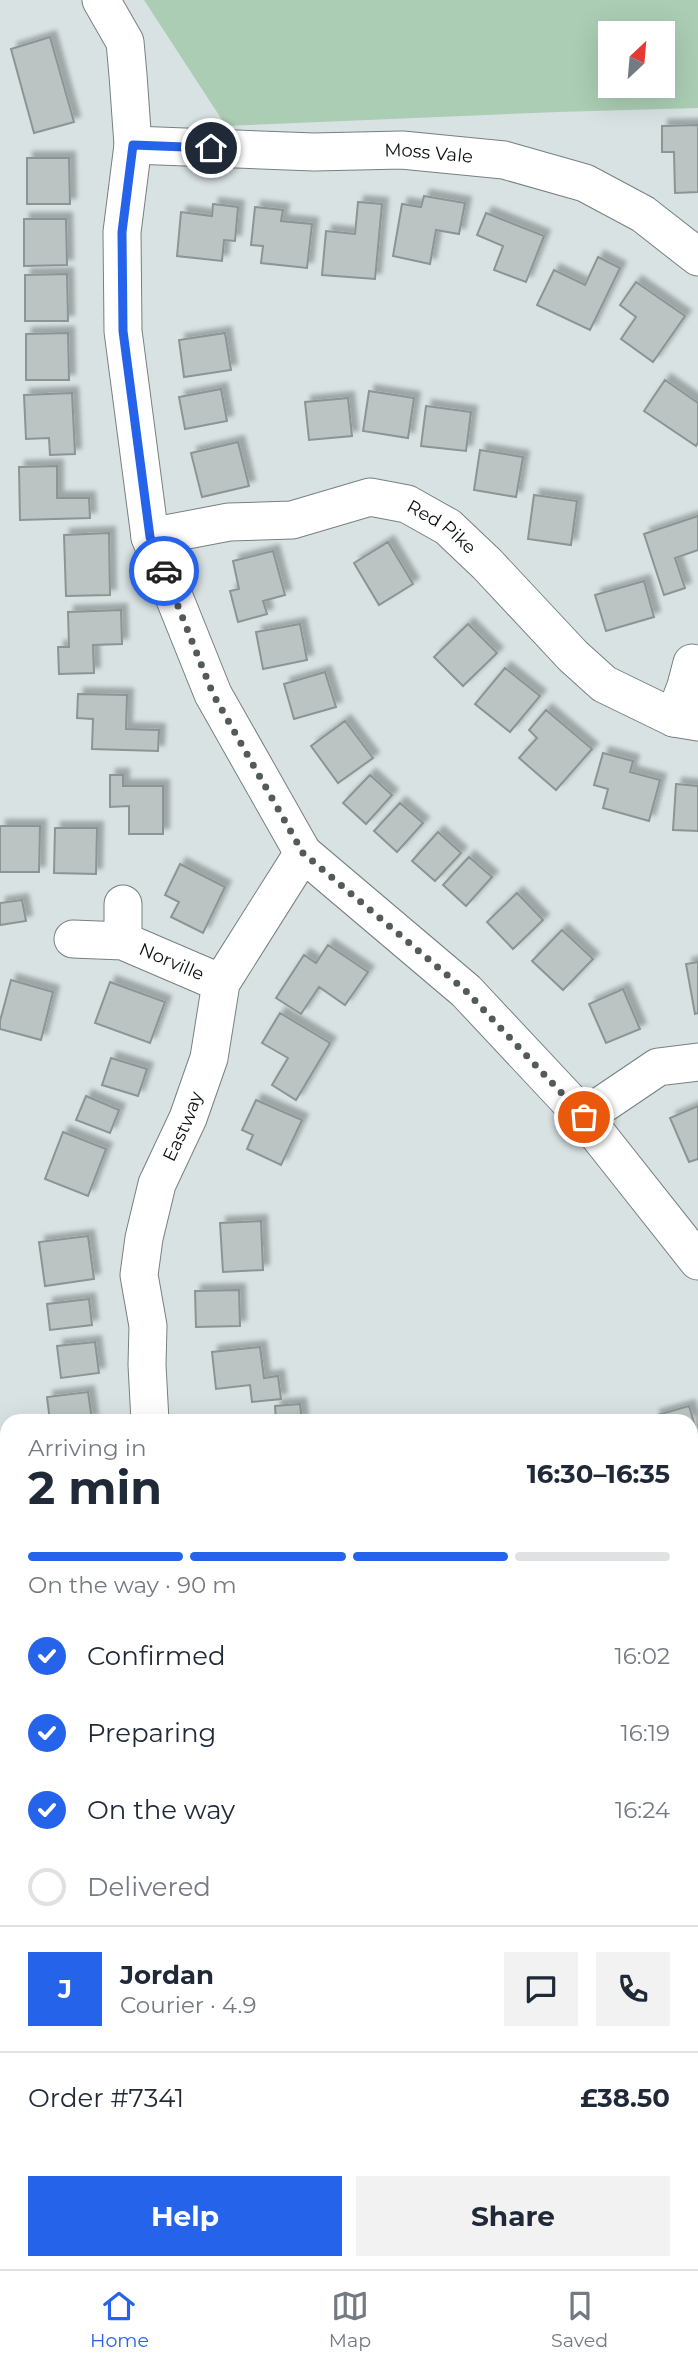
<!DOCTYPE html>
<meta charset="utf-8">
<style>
:root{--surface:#fff;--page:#f2f2f3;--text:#1f2937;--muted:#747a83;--line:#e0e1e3;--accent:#2563eb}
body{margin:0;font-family:Montserrat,sans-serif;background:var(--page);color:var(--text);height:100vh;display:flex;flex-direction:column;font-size:26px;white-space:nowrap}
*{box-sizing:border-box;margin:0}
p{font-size:23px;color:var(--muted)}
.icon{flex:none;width:38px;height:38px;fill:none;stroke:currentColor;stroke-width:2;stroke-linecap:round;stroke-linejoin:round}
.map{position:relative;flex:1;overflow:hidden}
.details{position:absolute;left:0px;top:1414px;width:698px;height:856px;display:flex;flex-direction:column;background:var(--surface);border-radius:21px 21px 0 0;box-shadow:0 7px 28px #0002}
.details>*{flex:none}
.needle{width:46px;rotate:26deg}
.buttons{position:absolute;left:598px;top:21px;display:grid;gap:14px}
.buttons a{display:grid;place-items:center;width:77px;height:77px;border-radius:0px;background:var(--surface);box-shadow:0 7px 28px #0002;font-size:35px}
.pin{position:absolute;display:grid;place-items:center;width:60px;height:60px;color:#fff;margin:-30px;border:4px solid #fff;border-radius:50%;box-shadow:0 2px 7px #0007}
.courier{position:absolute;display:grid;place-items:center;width:70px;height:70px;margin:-35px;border:5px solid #2563eb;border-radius:50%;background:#fff;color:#222;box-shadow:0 2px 9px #0007}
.headline em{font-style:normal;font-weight:700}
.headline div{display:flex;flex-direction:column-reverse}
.headline{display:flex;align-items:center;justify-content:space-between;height:119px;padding:0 28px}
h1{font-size:46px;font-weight:700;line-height:52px}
.bar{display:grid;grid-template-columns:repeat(4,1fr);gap:10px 7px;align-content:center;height:84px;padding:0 28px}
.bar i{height:9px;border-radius:5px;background:var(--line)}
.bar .active{background:var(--accent)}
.bar p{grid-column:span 4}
.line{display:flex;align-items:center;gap:18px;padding:0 28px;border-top:2px solid var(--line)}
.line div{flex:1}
.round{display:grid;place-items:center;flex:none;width:74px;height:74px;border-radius:0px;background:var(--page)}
ol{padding:0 28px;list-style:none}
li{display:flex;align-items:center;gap:21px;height:77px}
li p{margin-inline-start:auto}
li .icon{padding:7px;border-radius:50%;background:var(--accent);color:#fff;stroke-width:4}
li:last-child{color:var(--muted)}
li i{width:38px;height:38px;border:4px solid var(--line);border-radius:50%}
.primary-button{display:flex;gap:14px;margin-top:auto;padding:14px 28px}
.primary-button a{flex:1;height:80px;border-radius:0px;background:var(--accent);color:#fff;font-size:28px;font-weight:700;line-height:80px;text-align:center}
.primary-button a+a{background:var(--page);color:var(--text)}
.menu{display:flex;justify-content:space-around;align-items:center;height:98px;border-top:2px solid var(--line);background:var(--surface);font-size:19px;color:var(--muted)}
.menu a{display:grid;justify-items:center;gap:4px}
.menu .active{color:var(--accent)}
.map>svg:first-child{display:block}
.green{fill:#aacdb3;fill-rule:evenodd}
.building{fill:#bbc4c2;stroke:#8c9593;stroke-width:2;filter:url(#shadow)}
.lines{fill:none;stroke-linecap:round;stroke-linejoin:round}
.minor-casing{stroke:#778081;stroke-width:39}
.minor{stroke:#fff;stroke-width:37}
.done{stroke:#535a5a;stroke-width:7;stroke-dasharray:0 12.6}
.route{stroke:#2563eb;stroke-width:9}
.labels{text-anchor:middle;stroke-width:5;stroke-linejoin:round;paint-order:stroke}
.street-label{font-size:18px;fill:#0c1010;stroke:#d8e2e3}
</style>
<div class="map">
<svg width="698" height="2269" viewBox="0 0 698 2269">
<defs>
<filter id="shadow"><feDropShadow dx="6" dy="-6" stdDeviation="2" flood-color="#0004"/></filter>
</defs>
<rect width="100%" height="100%" fill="#d8e2e3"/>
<!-- green -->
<path class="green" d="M144,0H698V108L558,112L226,126ZM611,33H663V86H611Z"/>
<!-- building -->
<path class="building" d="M50,37L74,122L34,133L11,49Z
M698,125V192L675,193L674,152H662V126Z
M27,158H69L70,204H27Z
M424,196L465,203L459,234L436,230L430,264L393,256L402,204L421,207Z
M358,202L382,204L375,279L322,275L326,231L355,234Z
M213,204L238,207L235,241L224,240L222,261L177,256L181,212L212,216Z
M255,207L283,210L281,221L312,224L307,268L261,263L263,246L251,245Z
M486,213L544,236L526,282L494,270L503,246L477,235Z
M24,219H66L67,265L24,266Z
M598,257L620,268L590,330L537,305L554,270L585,285Z
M67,274L68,321H25V275Z
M636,282L685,316L653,362L621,339L636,317L620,305Z
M68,333L69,380H26V334Z
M225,333L231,370L184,377L179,340Z
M665,380L698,403V442L696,446L644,411Z
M221,389L227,421L185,429L179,397Z
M369,391L414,398L408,438L363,431Z
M72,393L75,454L50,455L49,438L26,439L24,395Z
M348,398L352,436L309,440L305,402Z
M426,406L471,412L466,451L421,446Z
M238,442L249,486L202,497L191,453Z
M480,450L523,457L516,497L474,490Z
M57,466V498H89L90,518L20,520L19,467Z
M534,495L577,501L571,545L528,539Z
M698,516V550L675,558L685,588L664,595L644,534Z
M109,533L110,595L66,596L64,535Z
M388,542L413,584L379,605L354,563Z
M273,551L285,595L263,601L267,614L238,622L230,591L239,589L233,561Z
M644,581L654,617L606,631L595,595Z
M121,610L122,644L93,645L94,673L59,674L58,647H69L68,612Z
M300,624L307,660L263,669L256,632Z
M468,624L497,653L463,686L434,657Z
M505,668L540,696L510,732L475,704Z
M325,672L336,707L294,719L284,684Z
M78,694L127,695L126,729L159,730L158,751L92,749L93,719L77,718Z
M546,710L592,749L556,790L519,758L537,738L529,730Z
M345,721L373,758L338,783L311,746Z
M603,753L633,761L630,772L660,780L649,821L603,808L608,789L594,785Z
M110,775H123V786H163V834H129V806L110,807Z
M370,775L392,795L366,824L343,803Z
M676,784L698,786V831L673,830Z
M400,803L423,823L397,852L374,831Z
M0,826H40L39,872H0Z
M55,828H97L96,874L54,873Z
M438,832L461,853L435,881L412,861Z
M469,857L492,877L466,906L443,885Z
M180,864L225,887L203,933L171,917L179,902L165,895Z
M517,893L543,920L513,949L487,922Z
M22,900L26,921L0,925V903Z
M562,930L593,959L563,990L532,961Z
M328,945L368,972L345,1005L319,987L301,1014L276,998L304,955L316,963Z
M698,962V1013L695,1014L686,964Z
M11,980L53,992L41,1040L0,1029V1021Z
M110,982L165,1002L150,1043L95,1023Z
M623,989L640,1029L606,1043L589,1004Z
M280,1013L330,1043L296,1100L272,1085L288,1058L262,1043Z
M111,1058L147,1069L138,1096L102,1085Z
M86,1096L119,1110L110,1133L76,1120Z
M256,1100L302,1120L281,1165L247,1149L253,1135L242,1130Z
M698,1106V1159L689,1162L670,1118Z
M63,1132L106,1149L88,1196L45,1179Z
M261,1221L263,1270L223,1272L220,1223Z
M88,1236L94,1279L45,1286L39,1242Z
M239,1290L240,1326L196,1327L195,1291Z
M89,1299L92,1325L50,1330L47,1304Z
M95,1342L99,1373L61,1378L57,1346Z
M260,1347L264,1378L278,1376L281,1399L252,1402L250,1385L216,1389L212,1352Z
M88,1392L92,1420L50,1421L47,1397Z
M300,1404L302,1421H276L275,1406Z
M689,1406L698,1436V1460L691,1462V1421H655L654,1416Z
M696,1586L698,1641H691V1587Z
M698,1918V1967L691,1964V1925L693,1927Z
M691,1981L698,1984V2025L694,2032L691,2031Z
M2,2157L7,2160V2196L0,2192V2161Z
M31,2263H48L56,2267L28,2269Z
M282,2263H323L320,2269H295Z"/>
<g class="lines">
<!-- minor casing -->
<g class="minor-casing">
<g id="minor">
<path d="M101,0L125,42L128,75L133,145L122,232L123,331L150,537L213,694L303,853L466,991L584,1117L698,1261"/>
<path id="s1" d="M133,145L314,152L402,150L504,160L585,183L643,214L698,257"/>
<path id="s2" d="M150,537L229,522L292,520L370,497L407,504L448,527L487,564L573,656L604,684L674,718L698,722"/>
<path d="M674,718L686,686L692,663"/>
<path d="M123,904V941"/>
<path id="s3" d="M73,939L123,941L221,983"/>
<path d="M584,1117L658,1067L698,1062"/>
<path id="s4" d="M150,1421L147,1365L148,1326L139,1275L144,1238L157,1184L188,1118L209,1058L221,983L303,853"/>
<path d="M691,1526L698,1525"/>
<path d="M691,2202L698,2190"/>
<path d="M652,2269L656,2263"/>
</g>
</g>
<!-- minor -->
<use href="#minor" class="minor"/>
</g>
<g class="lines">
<!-- done -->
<path class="done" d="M164,571L213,694L303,853L466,991L584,1117"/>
<!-- route -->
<path class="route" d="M164,571L150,537L123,331L122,232L133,145L211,148"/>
</g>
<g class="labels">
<!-- street labels -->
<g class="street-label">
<text dy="6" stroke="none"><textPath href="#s1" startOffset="296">Moss Vale</textPath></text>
<text dy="6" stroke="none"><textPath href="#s2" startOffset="304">Red Pike</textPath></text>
<text dy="6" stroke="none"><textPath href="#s3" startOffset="103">Norville</textPath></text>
<text dy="6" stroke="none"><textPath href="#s4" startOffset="303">Eastway</textPath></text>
</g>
</g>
</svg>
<div class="buttons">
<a><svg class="needle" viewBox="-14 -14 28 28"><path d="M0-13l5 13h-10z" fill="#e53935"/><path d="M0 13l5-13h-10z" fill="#747a83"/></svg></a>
</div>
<div class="pin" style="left:584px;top:1117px;background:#ea580c"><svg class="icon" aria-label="bag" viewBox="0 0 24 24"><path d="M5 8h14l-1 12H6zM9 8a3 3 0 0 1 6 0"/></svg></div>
<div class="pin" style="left:211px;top:148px;background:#1f2937"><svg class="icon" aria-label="home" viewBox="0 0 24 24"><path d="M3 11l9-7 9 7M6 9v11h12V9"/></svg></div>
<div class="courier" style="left:164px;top:571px"><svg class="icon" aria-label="car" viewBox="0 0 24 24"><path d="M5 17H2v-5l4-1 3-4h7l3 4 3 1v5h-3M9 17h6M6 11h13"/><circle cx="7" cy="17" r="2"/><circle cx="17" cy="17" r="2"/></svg></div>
<section class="details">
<div class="headline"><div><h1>2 min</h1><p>Arriving in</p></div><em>16:30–16:35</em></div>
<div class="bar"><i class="active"></i><i class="active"></i><i class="active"></i><i></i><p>On the way · 90 m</p></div>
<ol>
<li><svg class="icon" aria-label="check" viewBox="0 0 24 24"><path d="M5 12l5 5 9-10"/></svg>Confirmed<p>16:02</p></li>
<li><svg class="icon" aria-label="check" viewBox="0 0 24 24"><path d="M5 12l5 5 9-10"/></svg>Preparing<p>16:19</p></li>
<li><svg class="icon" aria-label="check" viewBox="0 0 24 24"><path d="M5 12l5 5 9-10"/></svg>On the way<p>16:24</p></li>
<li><i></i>Delivered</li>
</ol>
<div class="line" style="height:126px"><b class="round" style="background:var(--accent);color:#fff">J</b><div><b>Jordan</b><p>Courier · 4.9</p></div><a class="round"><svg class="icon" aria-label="chat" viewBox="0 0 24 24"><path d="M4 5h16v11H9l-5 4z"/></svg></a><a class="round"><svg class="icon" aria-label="phone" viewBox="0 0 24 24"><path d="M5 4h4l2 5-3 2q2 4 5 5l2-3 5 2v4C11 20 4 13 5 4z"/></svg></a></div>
<div class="line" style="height:91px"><div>Order #7341</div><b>£38.50</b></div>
<div class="primary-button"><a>Help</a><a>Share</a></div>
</section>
</div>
<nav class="menu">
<a class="active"><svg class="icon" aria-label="home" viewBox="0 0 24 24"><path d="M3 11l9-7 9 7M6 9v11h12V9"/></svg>Home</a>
<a><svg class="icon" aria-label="map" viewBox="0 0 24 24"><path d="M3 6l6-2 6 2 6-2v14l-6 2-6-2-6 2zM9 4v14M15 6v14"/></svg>Map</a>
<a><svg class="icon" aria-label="saved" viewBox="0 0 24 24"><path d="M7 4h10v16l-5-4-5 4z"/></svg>Saved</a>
</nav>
